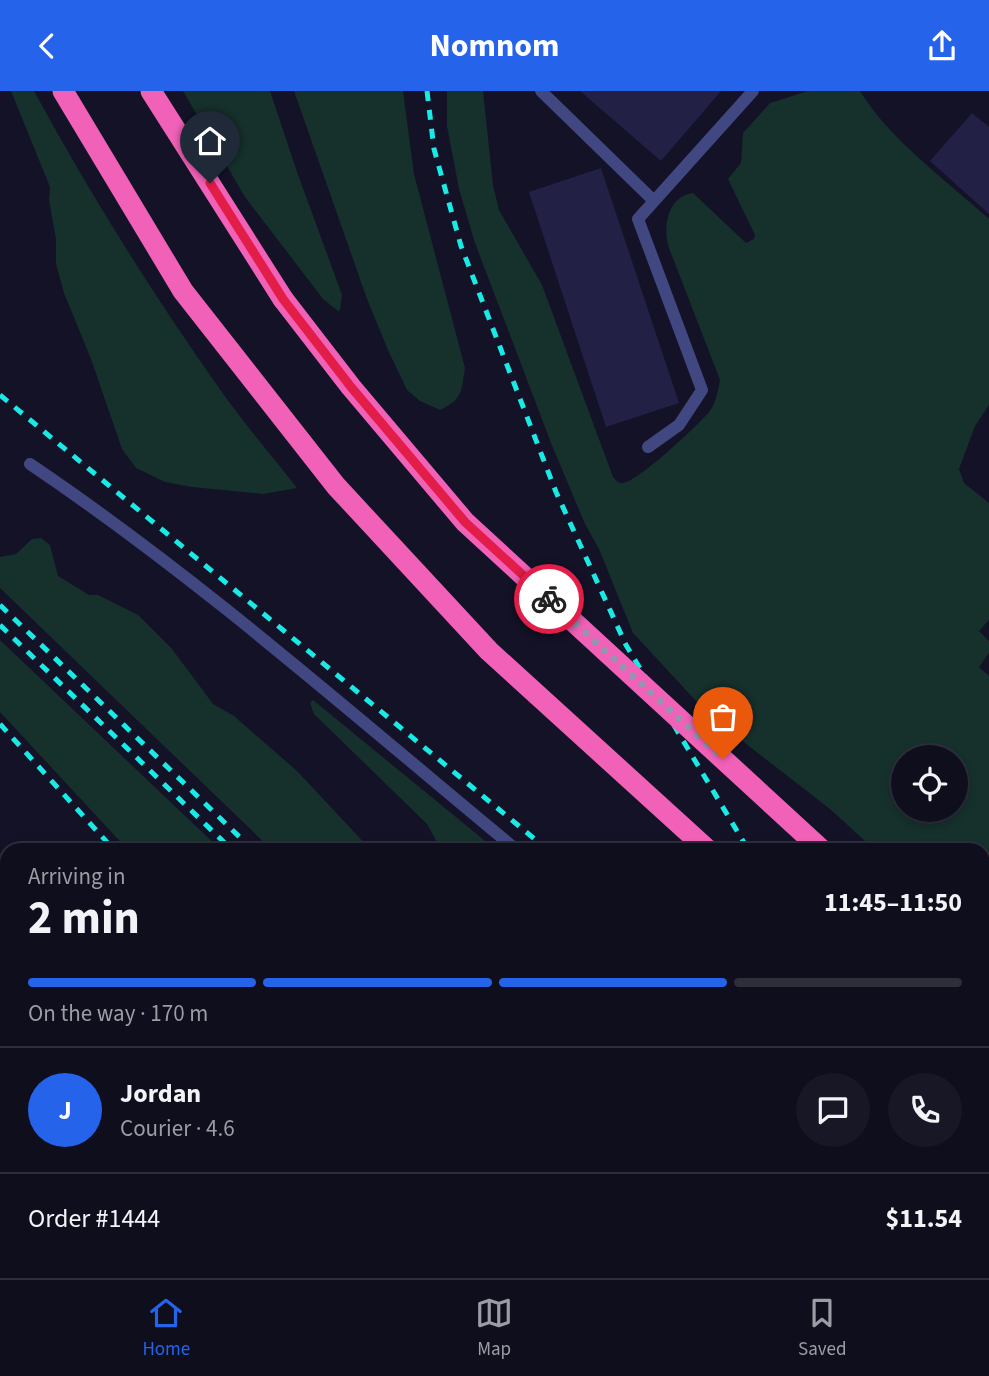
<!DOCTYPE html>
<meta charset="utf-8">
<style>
:root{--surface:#0e0e1d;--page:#171726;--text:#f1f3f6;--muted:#9b9ca4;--line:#2e2e3b;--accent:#2563eb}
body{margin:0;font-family:"Source Sans 3",sans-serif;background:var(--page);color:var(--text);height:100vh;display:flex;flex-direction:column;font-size:26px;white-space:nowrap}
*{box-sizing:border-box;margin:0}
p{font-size:23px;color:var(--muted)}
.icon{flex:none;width:38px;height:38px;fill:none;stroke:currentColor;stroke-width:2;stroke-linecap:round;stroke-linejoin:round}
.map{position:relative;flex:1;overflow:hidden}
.sheet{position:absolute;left:0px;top:752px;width:990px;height:436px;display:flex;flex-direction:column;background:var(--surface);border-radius:21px 21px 0 0;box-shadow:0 4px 10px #0003,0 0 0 2px var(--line)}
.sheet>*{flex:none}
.fabs{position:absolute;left:891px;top:654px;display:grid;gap:14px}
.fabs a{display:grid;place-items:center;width:77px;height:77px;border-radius:50%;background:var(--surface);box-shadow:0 4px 10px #0003,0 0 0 2px var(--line);font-size:35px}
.pin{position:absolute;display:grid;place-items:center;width:60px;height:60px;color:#fff;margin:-72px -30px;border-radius:50% 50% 50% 0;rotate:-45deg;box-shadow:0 0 7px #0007}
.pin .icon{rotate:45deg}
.courier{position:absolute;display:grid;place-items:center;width:70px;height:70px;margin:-35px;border:5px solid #e11d48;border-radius:50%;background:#fff;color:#222;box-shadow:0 2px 9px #0007}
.headline em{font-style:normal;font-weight:700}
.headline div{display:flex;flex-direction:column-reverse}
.headline{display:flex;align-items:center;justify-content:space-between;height:119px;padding:0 28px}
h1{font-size:46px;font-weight:700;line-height:52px}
.bar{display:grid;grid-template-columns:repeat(4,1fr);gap:10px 7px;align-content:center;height:84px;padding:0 28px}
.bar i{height:9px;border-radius:5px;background:var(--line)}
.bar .active{background:var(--accent)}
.bar p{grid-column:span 4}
.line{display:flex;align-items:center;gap:18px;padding:0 28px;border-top:2px solid var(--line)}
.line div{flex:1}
.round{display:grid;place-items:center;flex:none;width:74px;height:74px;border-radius:37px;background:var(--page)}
header{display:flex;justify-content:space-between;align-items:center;height:91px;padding:0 28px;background:var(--accent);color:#fff;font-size:32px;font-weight:700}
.menu{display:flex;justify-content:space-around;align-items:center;height:98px;border-top:2px solid var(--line);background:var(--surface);font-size:19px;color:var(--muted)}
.menu a{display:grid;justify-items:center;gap:4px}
.menu .active{color:var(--accent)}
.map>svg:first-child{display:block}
.green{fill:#16302c;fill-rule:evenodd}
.building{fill:#232046}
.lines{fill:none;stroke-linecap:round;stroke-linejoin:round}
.lane{stroke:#414781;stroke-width:12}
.highway{stroke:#f161b7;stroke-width:21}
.rail{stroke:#19eae5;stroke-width:5;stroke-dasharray:10 9;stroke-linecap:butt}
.highway-bridge{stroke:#f161b7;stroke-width:21}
.done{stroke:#9595b1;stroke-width:7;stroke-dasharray:0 12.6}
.route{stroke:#e11d48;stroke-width:9}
</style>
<header><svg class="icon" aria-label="back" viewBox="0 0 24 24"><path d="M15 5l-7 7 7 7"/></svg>Nomnom<svg class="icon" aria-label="share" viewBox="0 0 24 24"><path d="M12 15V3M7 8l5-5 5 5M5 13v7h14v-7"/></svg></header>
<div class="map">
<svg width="989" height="1187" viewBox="0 0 989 1187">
<rect width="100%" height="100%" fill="#131227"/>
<!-- green -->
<path class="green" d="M11,0H34C91,105 155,207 224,304C247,336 273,366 297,397L263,403L192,396L165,391L136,377L122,358L91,268L64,202L56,173V148L49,109L50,96Z
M183,0H270L296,78L342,204L340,219L338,220L323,208L245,106Z
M294,0H403L414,83L465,277C461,301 463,308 440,319L420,310L407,299L388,259L367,208Z
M447,0H483L493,94L499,119L542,194L613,386C616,389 618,392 622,392C636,393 699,333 710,320C716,311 718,300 720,289L669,157C662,136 668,105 693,102L746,152L754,148L755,144L728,88L741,72L743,42L770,12L808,0H860C890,49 946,89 989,128V314L975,335L959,378L964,392L989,412V529L979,540L989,550V562L979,576L989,585V864L984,859V760L875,759L830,718L709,624L633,542L599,458L585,433L551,352L475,152L459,98L447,35ZM903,667H956V719H903Z
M41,447L50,454L58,485L89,504H98L138,524L172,558L213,613L234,625L297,680L371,759H272L0,497V466L16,463L32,448Z
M0,549L221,759H128L0,621Z
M313,609L484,749L498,759H435L438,753L427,733L314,623L310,612Z
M584,1181H658L664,1187H590Z
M708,1181H890L894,1187H714Z"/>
<!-- building -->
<path class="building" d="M580,0H721L661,70Z
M972,22L989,36V123L930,70Z
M601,77L679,312L606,336L529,101Z"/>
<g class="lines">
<!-- lane -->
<path class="lane" d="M541,0L654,110
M648,356L679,334L702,299L638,128L753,0
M30,373C202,489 358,628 518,760
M942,1181L946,1187"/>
<!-- highway -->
<path class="highway" d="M63,0L183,200L336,395L489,560L709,760
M151,0L283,208
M984,907L989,912
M984,1011L989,1016"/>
<!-- rail -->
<path class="rail" d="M427,0L434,58L461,155L556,401L626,554L749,760
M0,304L549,760
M0,514L254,760
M0,534L233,760
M0,633L115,760
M984,1162L989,1172
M563,1181L569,1187
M676,1181L682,1187
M698,1181L704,1187
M980,1181L984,1187"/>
<!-- highway-bridge -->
<path class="highway-bridge" d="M283,208L351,296L465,431L823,760"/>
</g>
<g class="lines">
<!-- done -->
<path class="done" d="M549,508L723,668"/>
<!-- route -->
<path class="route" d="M210,92L283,208L351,296L465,431L549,508"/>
</g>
</svg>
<div class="fabs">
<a><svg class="icon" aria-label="locate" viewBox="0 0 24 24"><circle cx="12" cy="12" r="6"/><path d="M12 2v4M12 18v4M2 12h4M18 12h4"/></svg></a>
</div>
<div class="pin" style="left:723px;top:668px;background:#ea580c"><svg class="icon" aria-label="bag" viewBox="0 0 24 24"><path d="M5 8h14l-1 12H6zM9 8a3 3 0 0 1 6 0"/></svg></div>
<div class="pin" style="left:210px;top:92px;background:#1f2937"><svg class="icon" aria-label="home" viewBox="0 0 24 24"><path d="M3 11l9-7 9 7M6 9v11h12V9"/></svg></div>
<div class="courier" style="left:549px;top:508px"><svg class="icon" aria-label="bike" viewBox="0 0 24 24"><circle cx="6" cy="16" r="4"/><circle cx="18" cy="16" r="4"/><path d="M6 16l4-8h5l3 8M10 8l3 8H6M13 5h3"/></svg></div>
<section class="sheet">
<div class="headline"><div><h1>2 min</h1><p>Arriving in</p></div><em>11:45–11:50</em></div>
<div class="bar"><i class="active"></i><i class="active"></i><i class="active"></i><i></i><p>On the way · 170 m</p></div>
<div class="line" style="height:126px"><b class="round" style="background:var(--accent);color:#fff">J</b><div><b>Jordan</b><p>Courier · 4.6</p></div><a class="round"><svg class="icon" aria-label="chat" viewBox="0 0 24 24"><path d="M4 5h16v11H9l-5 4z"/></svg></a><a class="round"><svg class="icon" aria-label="phone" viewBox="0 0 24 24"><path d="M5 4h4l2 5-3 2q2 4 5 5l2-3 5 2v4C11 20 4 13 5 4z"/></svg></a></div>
<div class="line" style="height:91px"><div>Order #1444</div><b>$11.54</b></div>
</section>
</div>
<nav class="menu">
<a class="active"><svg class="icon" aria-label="home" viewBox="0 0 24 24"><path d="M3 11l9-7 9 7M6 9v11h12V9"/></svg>Home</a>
<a><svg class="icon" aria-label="map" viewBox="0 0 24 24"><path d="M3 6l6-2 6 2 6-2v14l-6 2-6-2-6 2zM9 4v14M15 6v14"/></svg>Map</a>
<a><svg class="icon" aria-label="saved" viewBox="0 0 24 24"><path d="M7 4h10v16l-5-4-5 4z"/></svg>Saved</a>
</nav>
